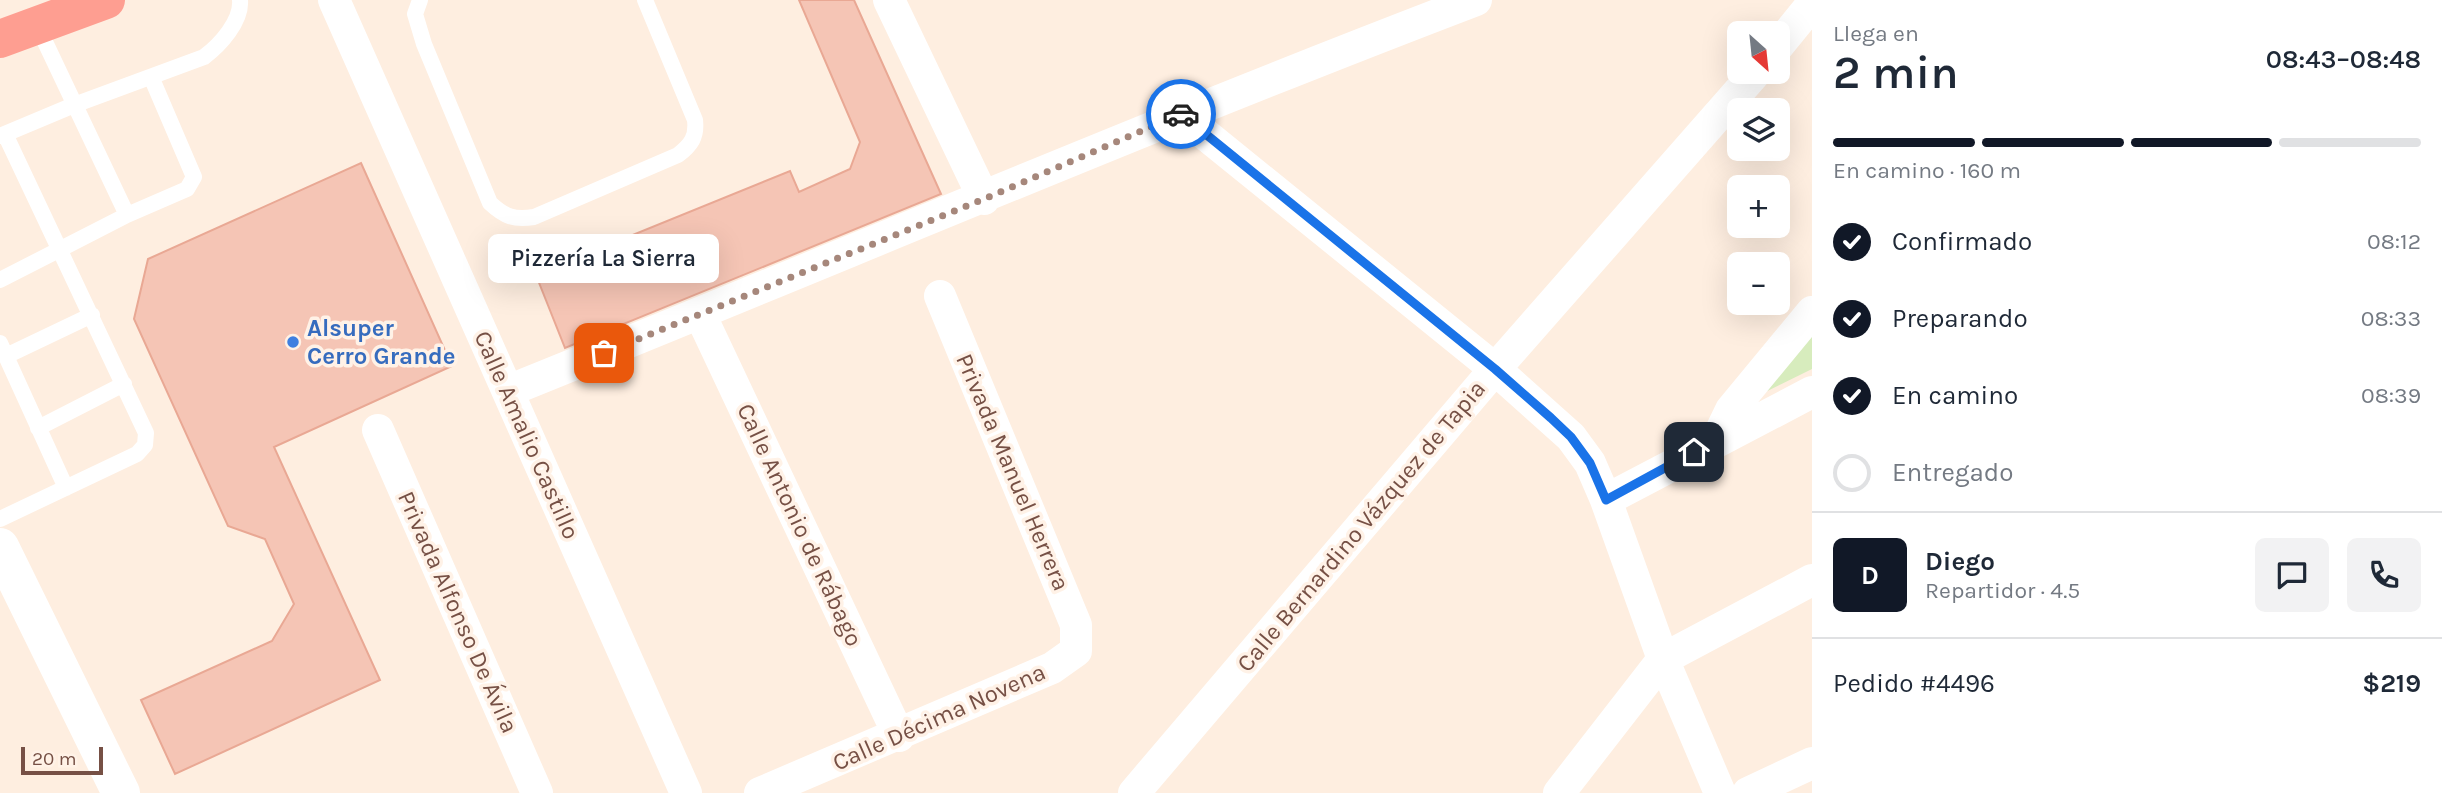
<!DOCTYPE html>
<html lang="es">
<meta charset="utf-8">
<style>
:root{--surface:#fff;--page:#f2f2f3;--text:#1f2937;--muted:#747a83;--line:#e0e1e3;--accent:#111827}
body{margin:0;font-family:Karla,sans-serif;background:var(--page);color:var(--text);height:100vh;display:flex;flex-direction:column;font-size:26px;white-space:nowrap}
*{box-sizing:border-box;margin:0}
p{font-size:23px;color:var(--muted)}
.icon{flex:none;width:38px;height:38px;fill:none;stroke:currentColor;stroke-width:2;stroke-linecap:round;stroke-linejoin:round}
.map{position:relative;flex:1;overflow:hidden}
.side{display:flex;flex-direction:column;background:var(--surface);width:630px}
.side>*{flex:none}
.needle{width:46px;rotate:153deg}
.fabs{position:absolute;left:1727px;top:21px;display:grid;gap:14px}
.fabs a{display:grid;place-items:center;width:63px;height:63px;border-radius:10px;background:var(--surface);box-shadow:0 7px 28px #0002;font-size:35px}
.scale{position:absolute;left:21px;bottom:18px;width:82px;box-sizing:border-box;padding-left:7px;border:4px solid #765045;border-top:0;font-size:19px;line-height:24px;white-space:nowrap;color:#765045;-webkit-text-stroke:5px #fff2e7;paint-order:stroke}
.pin{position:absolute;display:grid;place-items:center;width:60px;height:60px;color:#fff;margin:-30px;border-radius:14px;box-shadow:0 4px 10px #0006}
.courier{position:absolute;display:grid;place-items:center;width:70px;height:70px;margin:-35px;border:5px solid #1a73e8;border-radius:50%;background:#fff;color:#222;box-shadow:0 2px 9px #0007}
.bubble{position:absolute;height:49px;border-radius:10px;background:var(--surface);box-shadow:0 7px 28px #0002;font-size:23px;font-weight:600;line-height:49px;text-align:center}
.head em{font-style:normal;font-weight:600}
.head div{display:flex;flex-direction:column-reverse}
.head{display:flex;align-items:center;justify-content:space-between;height:119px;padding:0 21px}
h1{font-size:46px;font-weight:600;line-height:52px}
.bar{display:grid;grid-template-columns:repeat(4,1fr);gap:10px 7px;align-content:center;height:84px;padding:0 21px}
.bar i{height:9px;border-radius:5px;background:var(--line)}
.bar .current{background:var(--accent)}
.bar p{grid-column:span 4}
.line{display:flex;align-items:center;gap:18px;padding:0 21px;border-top:2px solid var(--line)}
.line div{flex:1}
.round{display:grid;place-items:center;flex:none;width:74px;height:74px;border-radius:10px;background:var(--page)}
ol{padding:0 21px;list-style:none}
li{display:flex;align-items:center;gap:21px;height:77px}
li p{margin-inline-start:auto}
li .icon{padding:7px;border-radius:50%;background:var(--accent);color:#fff;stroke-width:4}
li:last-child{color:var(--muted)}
li i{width:38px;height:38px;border:4px solid var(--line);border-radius:50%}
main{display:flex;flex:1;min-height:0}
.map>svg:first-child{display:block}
.green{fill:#d7ecbd}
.building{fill:#f5c5b5;stroke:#e9a894;stroke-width:2}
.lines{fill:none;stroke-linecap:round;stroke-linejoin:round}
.lane{stroke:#fff;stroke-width:16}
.street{stroke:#fff;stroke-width:32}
.secondary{stroke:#fff;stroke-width:38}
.highway{stroke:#fe9e91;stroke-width:38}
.done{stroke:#a6877b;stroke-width:7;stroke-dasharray:0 12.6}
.route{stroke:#1a73e8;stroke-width:9}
.shop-dot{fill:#3f7fe0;stroke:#fff2e7;stroke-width:2.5}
.labels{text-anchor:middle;stroke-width:7;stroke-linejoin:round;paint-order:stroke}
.shop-label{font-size:24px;font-weight:bold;fill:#366cbe;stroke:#fff2e7;text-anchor:start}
.street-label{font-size:24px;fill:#765045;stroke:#fff2e7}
</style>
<main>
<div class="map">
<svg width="1812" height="793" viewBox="0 0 1812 793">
<rect width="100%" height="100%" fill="#feeee0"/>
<!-- green -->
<path class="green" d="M1812,319V369L1737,406Z"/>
<!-- building -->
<path class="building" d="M799,0H854L941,194L565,348L534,270L616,237L618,241L790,171L799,192L850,169L860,142Z
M361,163L452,366L274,447L380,680L175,774L141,700L272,641L294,604L265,539L228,526L134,319L148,259Z"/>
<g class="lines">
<!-- lane -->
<path class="lane" d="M420,0L415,14L424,44L490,203C505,217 514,220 534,217L678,155C691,145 697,137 695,120L645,0
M0,136L74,105L204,57C220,45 242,21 240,0
M127,215L187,189L194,177L152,79
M0,280L127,215L37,25
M0,343L66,488
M6,356L92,315
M38,428L124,384
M0,519L137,454L145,445L146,433L5,134"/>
<!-- street -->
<path class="street" d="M334,0L686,793
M889,0L984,199
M1778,46L1812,4
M1180,114L1495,369L1571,437L1590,463L1606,500L1663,659L1720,793
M700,314L899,736
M508,391C831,261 1151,124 1476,0
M378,430L537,793
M1716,441L1731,410L1812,312
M1606,500L1812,392
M760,793L1052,668L1076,651V625L940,296
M1134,793L1495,369L1756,72
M1559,793L1663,659L1812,580
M1748,793L1812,763"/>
<!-- secondary -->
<path class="secondary" d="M0,547L121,793"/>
<!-- highway -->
<path class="highway" d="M0,39L106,0"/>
</g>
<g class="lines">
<!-- done -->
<path class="done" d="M604,353L984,199L1181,114"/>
<!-- route -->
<path class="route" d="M1181,114L1495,369L1551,418L1571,437L1590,463L1606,500L1694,452"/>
</g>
<!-- markers -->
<circle class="shop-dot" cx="293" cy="342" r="7"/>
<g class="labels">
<!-- shop labels -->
<g class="shop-label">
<text x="307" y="336">Alsuper<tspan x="307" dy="28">Cerro Grande</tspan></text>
</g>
<!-- street labels -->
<g class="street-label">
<text transform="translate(527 435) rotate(66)" y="8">Calle Amalio Castillo</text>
<text transform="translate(1013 472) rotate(67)" y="8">Privada Manuel Herrera</text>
<text transform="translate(800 525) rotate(65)" y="8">Calle Antonio de Rábago</text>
<text transform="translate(1361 526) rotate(-50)" y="8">Calle Bernardino Vázquez de Tapia</text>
<text transform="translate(458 612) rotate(66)" y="8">Privada Alfonso De Ávila</text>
<text transform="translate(939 717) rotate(-24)" y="8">Calle Décima Novena</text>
</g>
</g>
</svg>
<div class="fabs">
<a><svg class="needle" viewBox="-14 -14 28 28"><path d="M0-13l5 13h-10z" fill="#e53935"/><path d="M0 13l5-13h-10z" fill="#747a83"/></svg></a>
<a><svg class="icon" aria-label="layers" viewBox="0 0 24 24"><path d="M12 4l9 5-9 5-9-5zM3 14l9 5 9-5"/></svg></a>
<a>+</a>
<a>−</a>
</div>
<div class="scale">20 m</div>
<div class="pin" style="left:604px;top:353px;background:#ea580c"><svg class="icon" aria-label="bag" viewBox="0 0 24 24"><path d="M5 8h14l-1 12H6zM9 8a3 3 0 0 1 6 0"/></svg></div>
<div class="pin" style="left:1694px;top:452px;background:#1f2937"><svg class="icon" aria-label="home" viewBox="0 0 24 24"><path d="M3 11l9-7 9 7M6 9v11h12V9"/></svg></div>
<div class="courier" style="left:1181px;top:114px"><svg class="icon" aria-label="car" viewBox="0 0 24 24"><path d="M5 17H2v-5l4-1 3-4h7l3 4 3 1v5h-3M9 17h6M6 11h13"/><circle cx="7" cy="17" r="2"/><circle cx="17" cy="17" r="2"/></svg></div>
<div class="bubble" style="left:488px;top:234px;width:231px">Pizzería La Sierra</div>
</div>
<section class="side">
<div class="head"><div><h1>2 min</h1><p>Llega en</p></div><em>08:43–08:48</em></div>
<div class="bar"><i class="current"></i><i class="current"></i><i class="current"></i><i></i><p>En camino · 160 m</p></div>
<ol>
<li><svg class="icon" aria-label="check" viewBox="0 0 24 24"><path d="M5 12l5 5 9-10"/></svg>Confirmado<p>08:12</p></li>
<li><svg class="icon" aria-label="check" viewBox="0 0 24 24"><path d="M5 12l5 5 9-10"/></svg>Preparando<p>08:33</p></li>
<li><svg class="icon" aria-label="check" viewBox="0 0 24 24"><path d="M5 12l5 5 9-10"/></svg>En camino<p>08:39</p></li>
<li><i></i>Entregado</li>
</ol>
<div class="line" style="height:126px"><b class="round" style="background:var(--accent);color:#fff">D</b><div><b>Diego</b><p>Repartidor · 4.5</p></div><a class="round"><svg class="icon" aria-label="chat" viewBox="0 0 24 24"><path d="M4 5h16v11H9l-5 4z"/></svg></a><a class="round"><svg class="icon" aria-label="phone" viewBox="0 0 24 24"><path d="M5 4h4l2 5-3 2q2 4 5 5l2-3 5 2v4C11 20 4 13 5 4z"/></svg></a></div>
<div class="line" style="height:91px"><div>Pedido #4496</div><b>$219</b></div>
</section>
</main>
